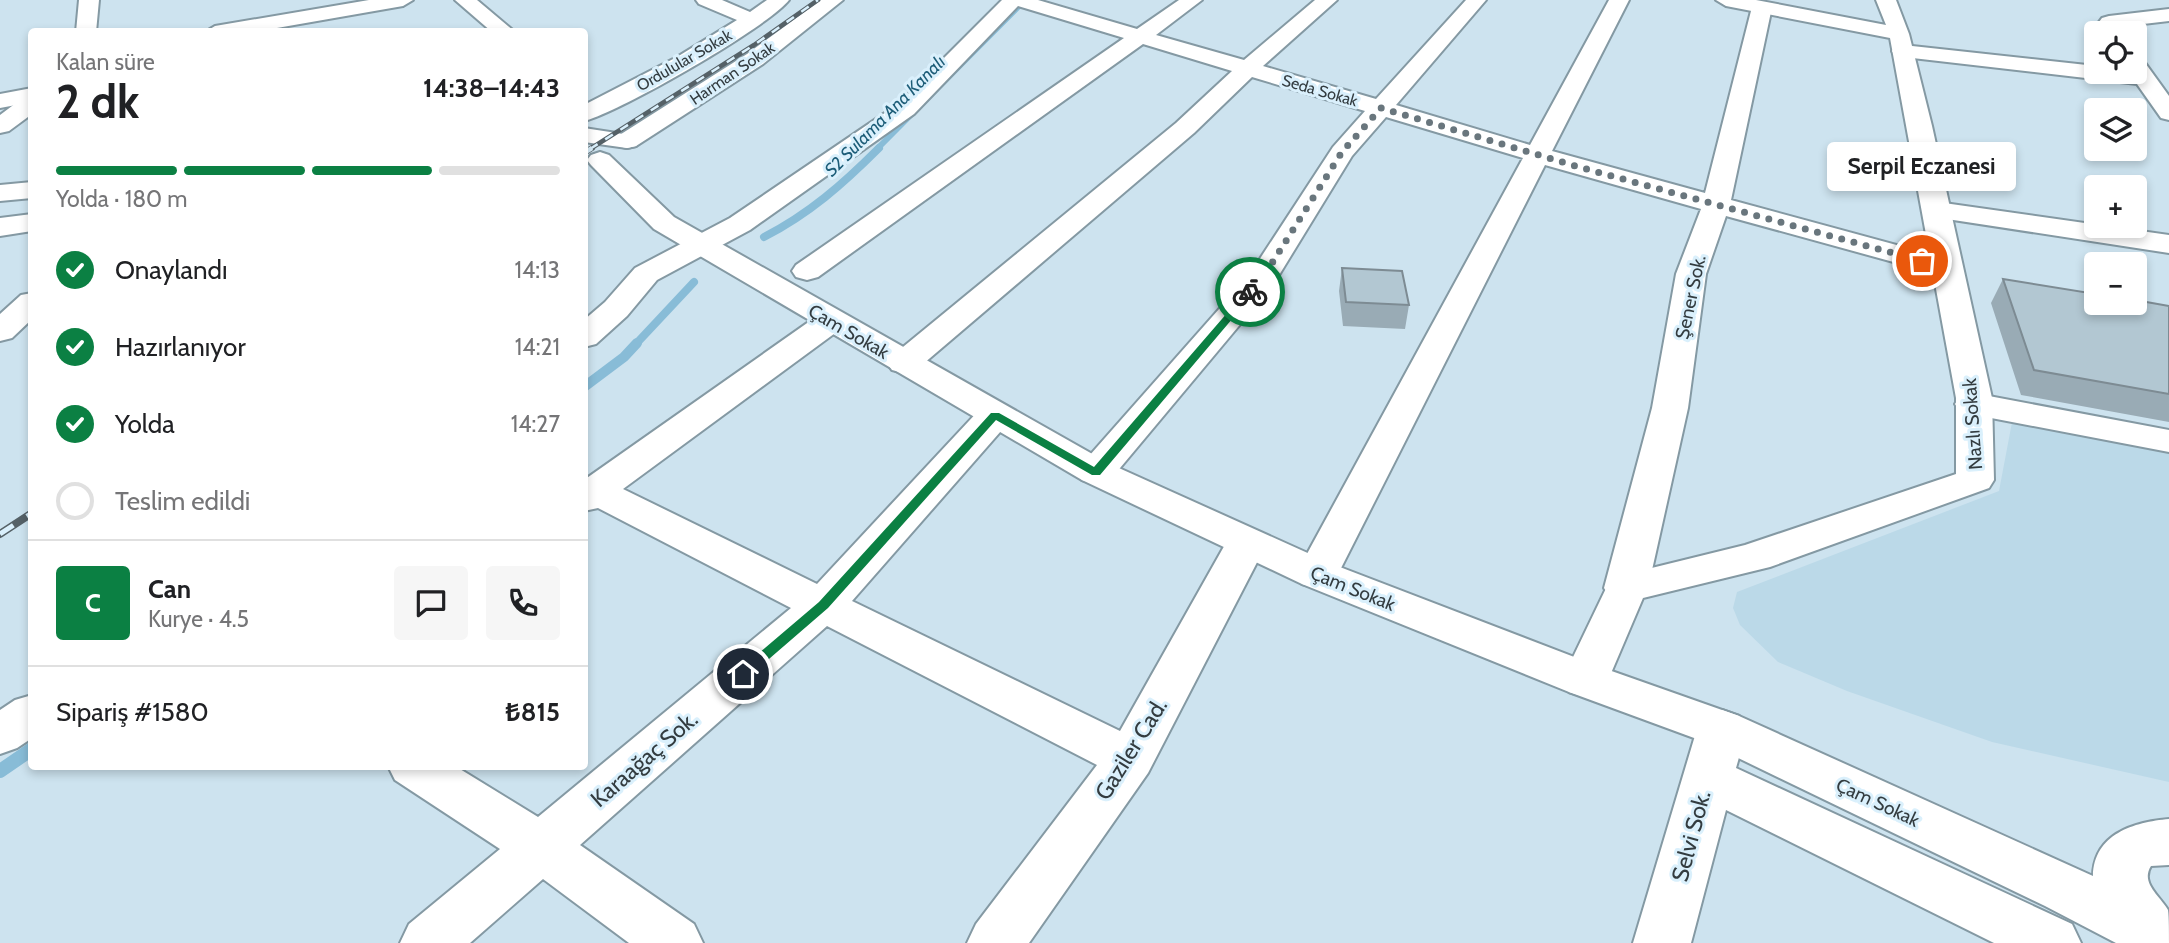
<!DOCTYPE html>
<html lang="tr">
<meta charset="utf-8">
<style>
:root{--surface:#fff;--page:#f6f6f6;--text:#202124;--muted:#757577;--line:#e0e0e0;--accent:#0b8043}
body{margin:0;font-family:Cabin,sans-serif;background:var(--page);color:var(--text);height:100vh;display:flex;flex-direction:column;font-size:26px;white-space:nowrap}
*{box-sizing:border-box;margin:0}
p{font-size:23px;color:var(--muted)}
.icon{flex:none;width:38px;height:38px;fill:none;stroke:currentColor;stroke-width:2;stroke-linecap:round;stroke-linejoin:round}
.map{position:relative;flex:1;overflow:hidden}
.details{position:absolute;left:28px;top:28px;width:560px;height:742px;display:flex;flex-direction:column;background:var(--surface);border-radius:7px;box-shadow:0 4px 10px #0003}
.details>*{flex:none}
.fabs{position:absolute;left:2084px;top:21px;display:grid;gap:14px}
.fabs a{display:grid;place-items:center;width:63px;height:63px;border-radius:7px;background:var(--surface);box-shadow:0 4px 10px #0003;font-size:35px}
.pin{position:absolute;display:grid;place-items:center;width:60px;height:60px;color:#fff;margin:-30px;border:4px solid #fff;border-radius:50%;box-shadow:0 2px 7px #0007}
.courier{position:absolute;display:grid;place-items:center;width:70px;height:70px;margin:-35px;border:5px solid #0b8043;border-radius:50%;background:#fff;color:#222;box-shadow:0 2px 9px #0007}
.bubble{position:absolute;height:49px;border-radius:7px;background:var(--surface);box-shadow:0 4px 10px #0003;font-size:23px;font-weight:700;line-height:49px;text-align:center}
.summary em{font-style:normal;font-weight:700}
.summary div{display:flex;flex-direction:column-reverse}
.summary{display:flex;align-items:center;justify-content:space-between;height:119px;padding:0 28px}
h1{font-size:46px;font-weight:700;line-height:52px}
.bar{display:grid;grid-template-columns:repeat(4,1fr);gap:10px 7px;align-content:center;height:84px;padding:0 28px}
.bar i{height:9px;border-radius:5px;background:var(--line)}
.bar .current{background:var(--accent)}
.bar p{grid-column:span 4}
.line{display:flex;align-items:center;gap:18px;padding:0 28px;border-top:2px solid var(--line)}
.line div{flex:1}
.round{display:grid;place-items:center;flex:none;width:74px;height:74px;border-radius:7px;background:var(--page)}
ol{padding:0 28px;list-style:none}
li{display:flex;align-items:center;gap:21px;height:77px}
li p{margin-inline-start:auto}
li .icon{padding:7px;border-radius:50%;background:var(--accent);color:#fff;stroke-width:4}
li:last-child{color:var(--muted)}
li i{width:38px;height:38px;border:4px solid var(--line);border-radius:50%}
.map>svg:first-child{display:block}
.built{fill:#bbd9e8}
.lines{fill:none;stroke-linecap:round;stroke-linejoin:round}
.stream-far3{stroke:#88bcd7;stroke-width:6}
.stream-far2{stroke:#88bcd7;stroke-width:8}
.stream-far1{stroke:#88bcd7;stroke-width:10}
.stream{stroke:#88bcd7;stroke-width:14}
.minor-casing{stroke:#8499a3;stroke-width:4}
.tertiary-casing{stroke:#8499a3;stroke-width:4}
.secondary-casing{stroke:#8499a3;stroke-width:4}
.minor{fill:#fff;fill-rule:evenodd}
.tertiary{fill:#fff;fill-rule:evenodd}
.secondary{fill:#fff;fill-rule:evenodd}
.rail-far2-casing{stroke:#556167;stroke-width:4.5}
.rail-far1-casing{stroke:#556167;stroke-width:6}
.rail-casing{stroke:#556167;stroke-width:8}
.rail-far2{stroke:#daf0fc;stroke-width:2.5;stroke-dasharray:9;stroke-linecap:butt}
.rail-far1{stroke:#daf0fc;stroke-width:4.5;stroke-dasharray:12;stroke-linecap:butt}
.rail{stroke:#daf0fc;stroke-width:5;stroke-dasharray:16;stroke-linecap:butt}
.wall{fill:#99abb5}
.building{fill:#b2c7d2;stroke:#7d8b93;stroke-width:2}
.route{fill:#0b8043}
.done{stroke:#69767d;stroke-width:7;stroke-dasharray:0 12.6}
.labels{text-anchor:middle;stroke-width:6;stroke-linejoin:round;paint-order:stroke}
.far-street-label{font-size:16px;fill:#333c40;stroke:#daf0fc}
.far-water-label{font-size:18px;font-style:italic;fill:#1d5d78;stroke:#daf0fc}
.street-label{font-size:19px;fill:#333c40;stroke:#daf0fc}
.near-street-label{font-size:23px;fill:#333c40;stroke:#daf0fc}
</style>
<div class="map">
<svg width="2169" height="943" viewBox="0 0 2169 943">
<rect width="100%" height="100%" fill="#cde3ef"/>
<!-- built -->
<path class="built" d="M2013,417L2169,446V782L1992,742L1847,691L1778,662L1740,625L1733,608L1737,592L1999,491Z"/>
<g class="lines">
<!-- stream-far3 -->
<path class="stream-far3" d="M877,149L1020,5"/>
<!-- stream-far2 -->
<path class="stream-far2" d="M764,237C809,214 843,184 879,148
M635,345L694,282"/>
<!-- stream-far1 -->
<path class="stream-far1" d="M584,387L624,357L637,343"/>
<!-- stream -->
<path class="stream" d="M0,771L32,749"/>
<!-- minor casing -->
<g class="minor-casing">
<path id="minor" d="M369,0H413L403,6L254,32H205L215,26Z
M455,0H477L515,32H492Z
M696,0H722L750,12L767,0H789C768,27 620,112 584,121V105L677,57L737,20L699,4Z
M821,0H843L763,64L636,146L627,148L618,146L615,141L618,136L747,54Z
M1002,0H1038L1137,29L1179,0H1202L1156,35L1244,60L1315,0H1337L1263,66L1376,99L1466,0H1486L1396,105L1530,145L1609,0H1629L1552,151L1705,193L1752,7L1755,3H1769L1772,7L1731,200L1959,262L1963,268L1959,274L1948,277L1726,216L1706,274L1688,408L1648,588L1641,598L1626,603L1611,598L1604,588L1652,408L1676,274L1701,209L1545,165L1338,574L1332,584L1317,588L1302,584L1296,574L1523,158L1386,117L1352,156L1273,285L1110,480L1096,484L1082,480L1077,472L1082,464L1250,274L1333,147L1365,111L1252,77L1194,133L916,370L904,373L892,370L887,363L892,356L1176,123L1232,71L1143,44L818,277L807,280L796,277L792,271L796,265L1124,38L1018,6L914,114L750,230L657,280L627,316L596,344L584,347V320L605,302L635,268L730,218L898,104Z
M2169,9V21L2109,28L2102,26L2099,22L2102,18L2109,16Z
M1903,45L2096,66V72H2135V58L2143,60L2169,96V120L2161,118L2137,84L1895,56L1892,51L1895,46Z
M32,88V102L0,108V94Z
M1937,202L2169,235V253L1927,216L1923,210L1927,204Z
M32,293V319L12,338L0,341V314L21,295Z
M831,311L842,314L847,321L842,328L623,489L817,584L982,407L995,404L1008,407L1013,415L1008,423L852,601L1120,731L1231,534L1246,530L1261,534L1267,543L1148,773L1029,943H967L976,924L1097,765L827,626L580,845L694,924L703,943H629L543,879L470,943H400L409,924L500,849L395,780L388,766H455L538,817L791,608L598,508L584,511V480L820,314Z
M1973,393L2169,430V452L1960,412L1955,404L1960,396Z
M32,695V738L17,748L0,754V710L15,700Z
M1722,710L1739,716L1747,729L1736,768L2072,924L2081,943H1994L1726,810L1691,943H1633L1697,729L1705,716Z"/>
</g>
<!-- tertiary casing -->
<g class="tertiary-casing">
<path id="tertiary" d="M79,0H99L96,32H76Z
M1716,0H1756L1886,25L1876,0H1896L1909,34L1932,126L1992,398L1994,480L1989,488L1770,567L1643,598L1603,692L1586,697L1569,692L1562,680L1611,578L1745,545L1956,474V398L1890,38L1726,6Z
M32,95V114L9,131L0,133V115L24,97Z"/>
</g>
<!-- secondary casing -->
<g class="secondary-casing">
<path id="secondary" d="M584,128L636,136L639,141L636,146L627,148L584,142Z
M600,152L609,155L674,217L1110,464L1332,564L1603,668L1739,716L2093,876C2094,834 2134,822 2169,819V865L2151,866C2140,883 2160,896 2168,910C2169,917 2169,934 2169,943H2116L2045,906L1705,742L1569,692L1302,584L1082,480L654,229L591,165L587,160L591,155Z
M32,182V198L0,201V185Z
M32,214V231L0,236V218Z"/>
</g>
<!-- minor -->
<use href="#minor" class="minor"/>
<!-- tertiary -->
<use href="#tertiary" class="tertiary"/>
<!-- secondary -->
<use href="#secondary" class="secondary"/>
<!-- rail-far2 casing -->
<g class="rail-far2-casing">
<path id="rail-far2" d="M590,149L754,45L818,0"/>
</g>
<!-- rail-far1 casing -->
<g class="rail-far1-casing">
<path id="rail-far1" d="M584,153L592,148"/>
</g>
<!-- rail casing -->
<g class="rail-casing">
<path id="rail" d="M0,534L32,513"/>
</g>
<!-- rail-far2 -->
<use href="#rail-far2" class="rail-far2"/>
<!-- rail-far1 -->
<use href="#rail-far1" class="rail-far1"/>
<!-- rail -->
<use href="#rail" class="rail"/>
</g>
<!-- wall -->
<path class="wall" d="M1342,268L1409,305L1405,329L1343,326L1339,291Z
M2003,279L2169,306V422L2021,395L1991,303Z"/>
<!-- building -->
<path class="building" d="M1342,268L1402,271L1409,305L1346,302Z
M2003,279L2096,294V303H2135V300L2169,306V394L2034,370Z"/>
<!-- route -->
<path class="route" d="M1247,290L1255,292L1100,475H1092L996,420L828,608L747,678H738V671L819,602L991,413H999L1094,467Z"/>
<g class="lines">
<!-- done -->
<path class="done" d="M1250,292L1262,279L1342,152L1381,108L1579,167L1922,261"/>
</g>
<g class="labels">
<!-- far-street labels -->
<g class="far-street-label">
<text transform="translate(684 60) rotate(-30)" y="6">Ordulular Sokak</text>
<text transform="translate(732 73) rotate(-34)" y="6">Harman Sokak</text>
<text transform="translate(1320 90) rotate(16)" y="6">Seda Sokak</text>
</g>
<!-- far-water labels -->
<g class="far-water-label">
<text transform="translate(885 116) rotate(-45)" y="6">S2 Sulama Ana Kanalı</text>
</g>
<!-- street labels -->
<g class="street-label">
<text transform="translate(1690 297) rotate(-78)" y="7">Şener Sok.</text>
<text transform="translate(849 331) rotate(30)" y="7">Çam Sokak</text>
<text transform="translate(1972 424) rotate(-94)" y="7">Nazlı Sokak</text>
<text transform="translate(1353 588) rotate(22)" y="7">Çam Sokak</text>
<text transform="translate(1878 802) rotate(25)" y="7">Çam Sokak</text>
</g>
<!-- near-street labels -->
<g class="near-street-label">
<text transform="translate(1131 749) rotate(-58)" y="8">Gaziler Cad.</text>
<text transform="translate(644 759) rotate(-41)" y="8">Karaağaç Sok.</text>
<text transform="translate(1691 836) rotate(-75)" y="8">Selvi Sok.</text>
</g>
</g>
</svg>
<div class="fabs">
<a><svg class="icon" aria-label="locate" viewBox="0 0 24 24"><circle cx="12" cy="12" r="6"/><path d="M12 2v4M12 18v4M2 12h4M18 12h4"/></svg></a>
<a><svg class="icon" aria-label="layers" viewBox="0 0 24 24"><path d="M12 4l9 5-9 5-9-5zM3 14l9 5 9-5"/></svg></a>
<a>+</a>
<a>−</a>
</div>
<div class="pin" style="left:1922px;top:261px;background:#ea580c"><svg class="icon" aria-label="bag" viewBox="0 0 24 24"><path d="M5 8h14l-1 12H6zM9 8a3 3 0 0 1 6 0"/></svg></div>
<div class="pin" style="left:743px;top:674px;background:#1f2937"><svg class="icon" aria-label="home" viewBox="0 0 24 24"><path d="M3 11l9-7 9 7M6 9v11h12V9"/></svg></div>
<div class="courier" style="left:1250px;top:292px"><svg class="icon" aria-label="bike" viewBox="0 0 24 24"><circle cx="6" cy="16" r="4"/><circle cx="18" cy="16" r="4"/><path d="M6 16l4-8h5l3 8M10 8l3 8H6M13 5h3"/></svg></div>
<div class="bubble" style="left:1827px;top:142px;width:189px">Serpil Eczanesi</div>
<section class="details">
<div class="summary"><div><h1>2 dk</h1><p>Kalan süre</p></div><em>14:38–14:43</em></div>
<div class="bar"><i class="current"></i><i class="current"></i><i class="current"></i><i></i><p>Yolda · 180 m</p></div>
<ol>
<li><svg class="icon" aria-label="check" viewBox="0 0 24 24"><path d="M5 12l5 5 9-10"/></svg>Onaylandı<p>14:13</p></li>
<li><svg class="icon" aria-label="check" viewBox="0 0 24 24"><path d="M5 12l5 5 9-10"/></svg>Hazırlanıyor<p>14:21</p></li>
<li><svg class="icon" aria-label="check" viewBox="0 0 24 24"><path d="M5 12l5 5 9-10"/></svg>Yolda<p>14:27</p></li>
<li><i></i>Teslim edildi</li>
</ol>
<div class="line" style="height:126px"><b class="round" style="background:var(--accent);color:#fff">C</b><div><b>Can</b><p>Kurye · 4.5</p></div><a class="round"><svg class="icon" aria-label="chat" viewBox="0 0 24 24"><path d="M4 5h16v11H9l-5 4z"/></svg></a><a class="round"><svg class="icon" aria-label="phone" viewBox="0 0 24 24"><path d="M5 4h4l2 5-3 2q2 4 5 5l2-3 5 2v4C11 20 4 13 5 4z"/></svg></a></div>
<div class="line" style="height:91px"><div>Sipariş #1580</div><b>₺815</b></div>
</section>
</div>
